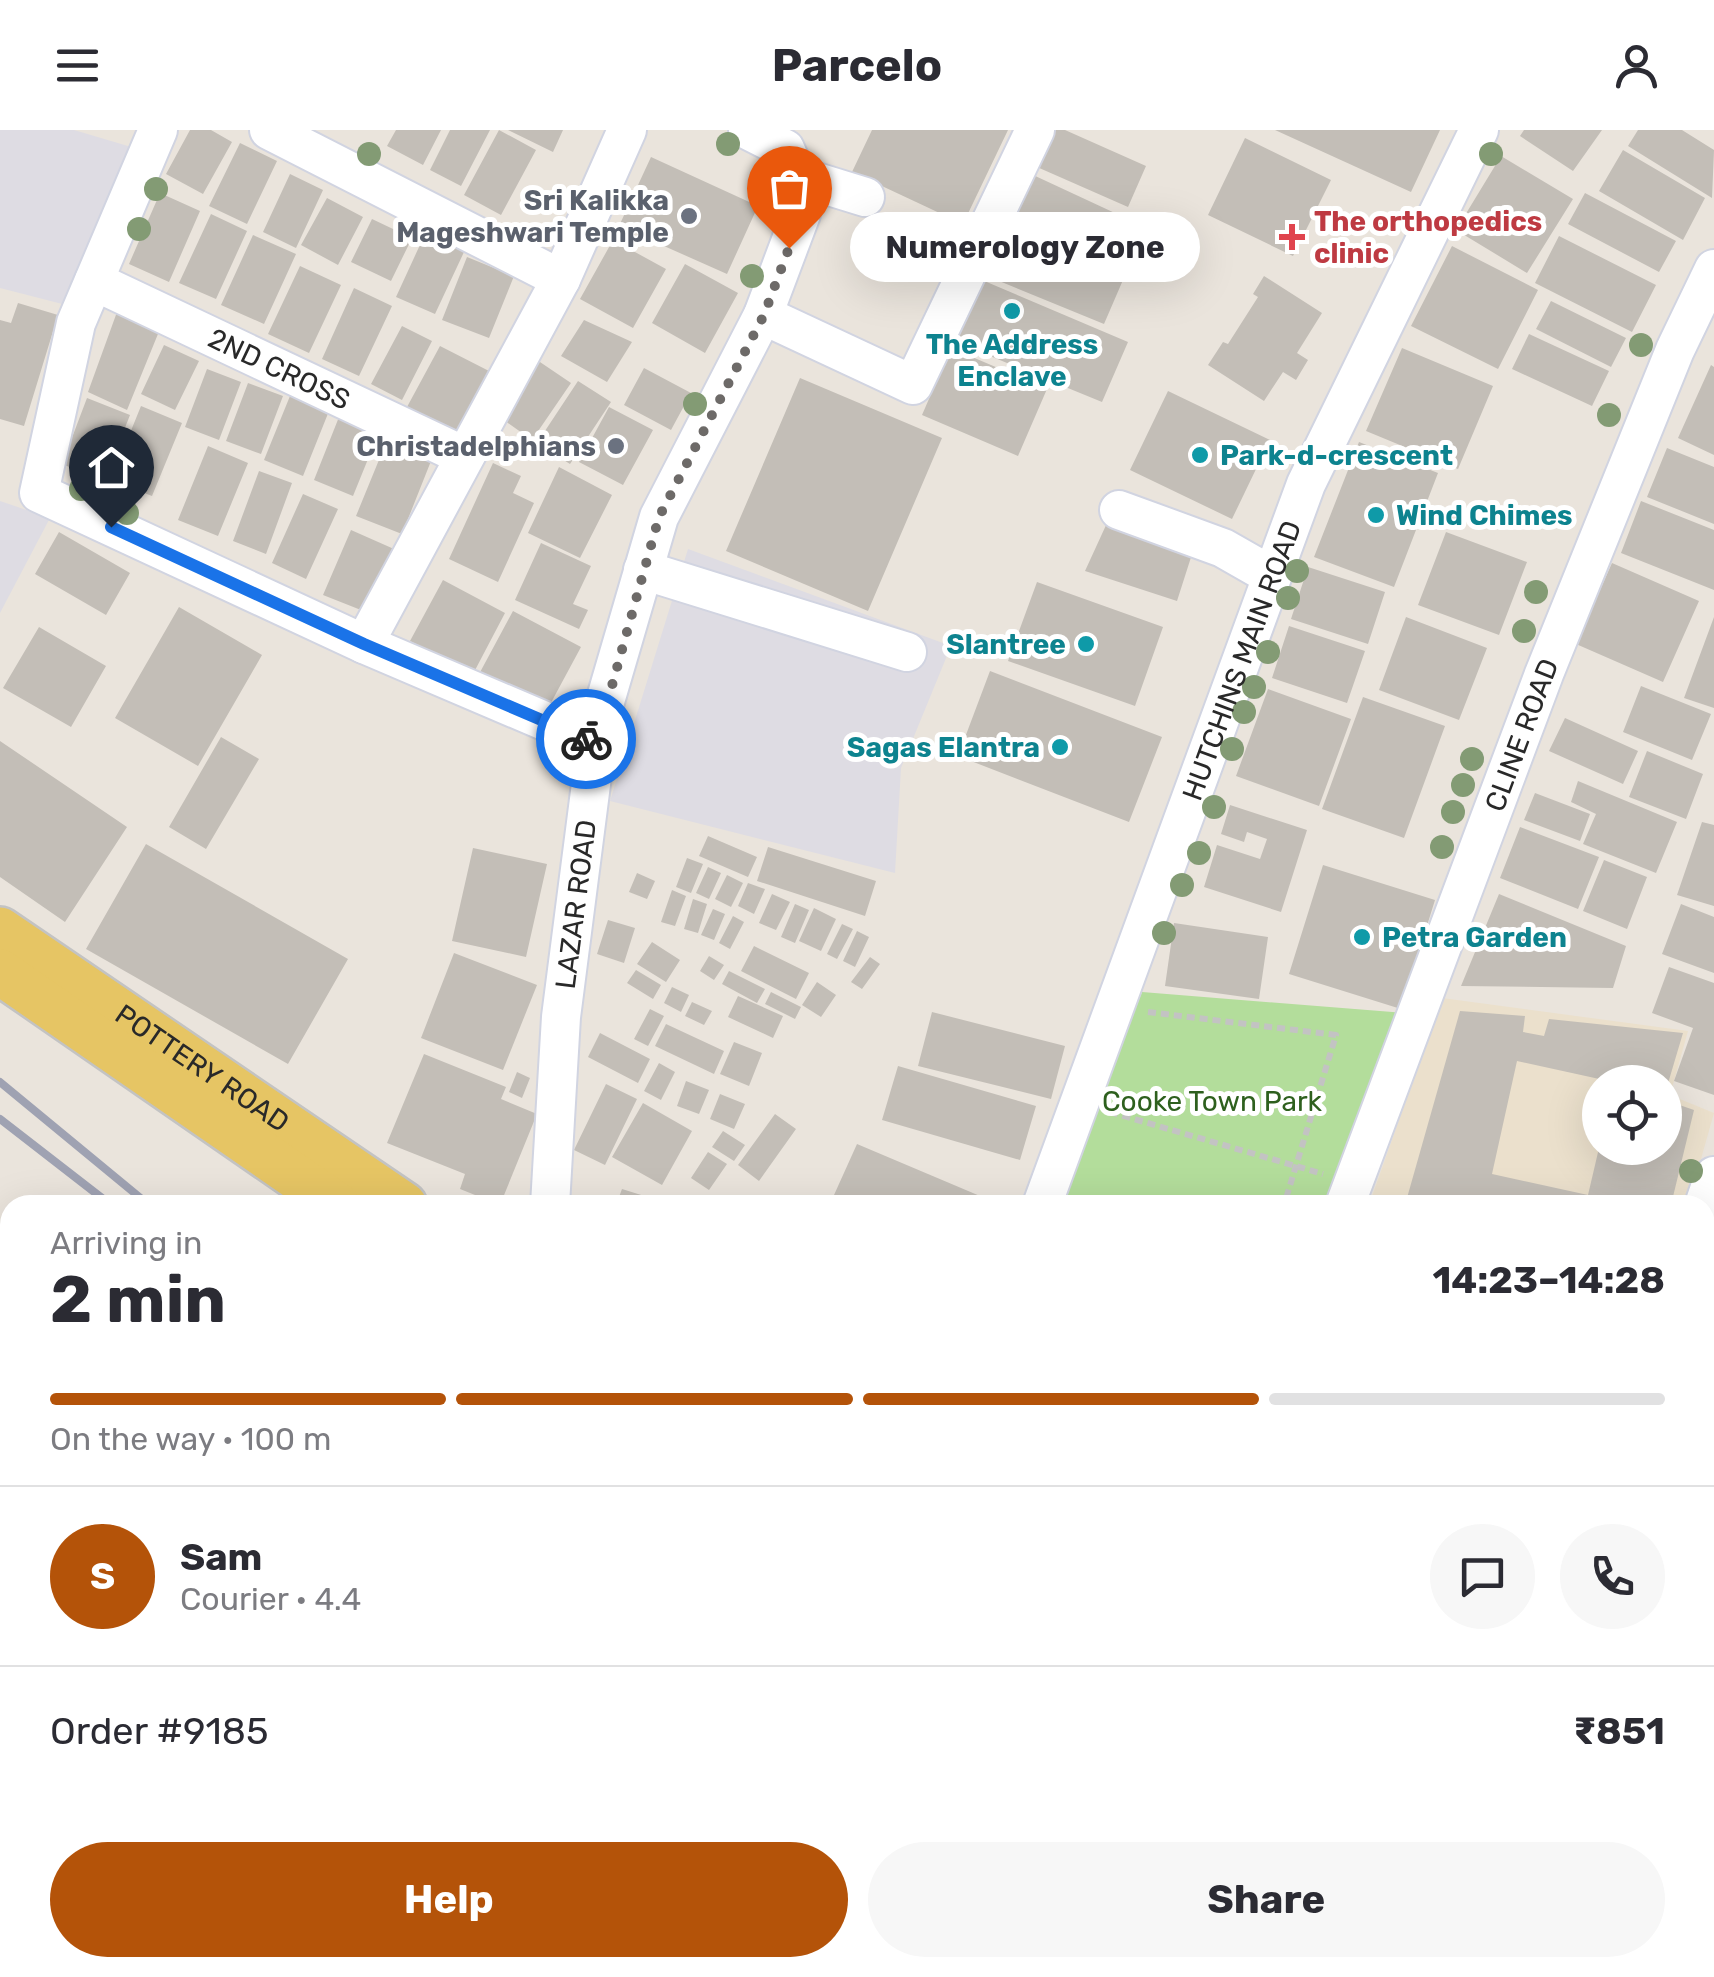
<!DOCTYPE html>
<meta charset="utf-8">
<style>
:root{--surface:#fff;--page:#f7f7f7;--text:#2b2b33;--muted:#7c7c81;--line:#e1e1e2;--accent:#b45309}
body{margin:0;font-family:Rubik,sans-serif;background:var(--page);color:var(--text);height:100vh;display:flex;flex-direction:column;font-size:38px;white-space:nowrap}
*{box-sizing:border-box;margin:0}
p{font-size:32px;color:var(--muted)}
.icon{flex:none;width:55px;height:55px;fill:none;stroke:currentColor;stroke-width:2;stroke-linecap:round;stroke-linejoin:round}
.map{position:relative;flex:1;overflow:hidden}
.drawer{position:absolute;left:0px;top:1065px;width:1715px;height:782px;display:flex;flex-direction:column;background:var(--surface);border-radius:30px 30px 0 0;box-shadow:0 10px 40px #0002}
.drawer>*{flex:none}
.controls{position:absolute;left:1582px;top:935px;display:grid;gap:20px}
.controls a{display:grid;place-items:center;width:100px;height:100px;border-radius:50%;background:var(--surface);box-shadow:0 10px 40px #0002;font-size:50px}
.pin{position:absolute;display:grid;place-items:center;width:85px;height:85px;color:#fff;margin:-102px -42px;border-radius:50% 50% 50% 0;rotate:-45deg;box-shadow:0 0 10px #0007}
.pin .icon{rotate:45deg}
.courier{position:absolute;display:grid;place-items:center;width:100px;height:100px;margin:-50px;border:8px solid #1a73e8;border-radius:50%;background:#fff;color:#222;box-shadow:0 2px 12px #0007}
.bubble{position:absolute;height:70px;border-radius:35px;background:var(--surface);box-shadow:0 10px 40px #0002;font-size:32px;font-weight:700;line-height:70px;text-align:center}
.summary em{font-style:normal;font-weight:700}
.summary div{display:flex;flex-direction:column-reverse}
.summary{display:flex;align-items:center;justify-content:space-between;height:170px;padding:0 50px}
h1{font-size:65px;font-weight:700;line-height:75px}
.bar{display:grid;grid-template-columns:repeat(4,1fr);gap:15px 10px;align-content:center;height:120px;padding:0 50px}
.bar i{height:12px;border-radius:8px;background:var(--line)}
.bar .on{background:var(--accent)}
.bar p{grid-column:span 4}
.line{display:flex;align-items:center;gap:25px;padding:0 50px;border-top:2px solid var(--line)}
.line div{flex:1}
.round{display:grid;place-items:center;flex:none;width:105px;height:105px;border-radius:52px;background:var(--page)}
.cta{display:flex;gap:20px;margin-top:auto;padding:20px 50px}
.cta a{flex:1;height:115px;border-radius:60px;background:var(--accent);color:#fff;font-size:40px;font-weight:700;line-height:115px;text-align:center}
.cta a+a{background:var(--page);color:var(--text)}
header{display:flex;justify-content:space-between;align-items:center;height:130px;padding:0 50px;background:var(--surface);font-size:45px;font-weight:700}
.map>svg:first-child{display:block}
.industrial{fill:#dedce3}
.education{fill:#ebe0cc;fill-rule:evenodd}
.green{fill:#b3dd9b}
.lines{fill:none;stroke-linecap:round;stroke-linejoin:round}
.stream{stroke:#75cae6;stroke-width:10}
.building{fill:#c3beb7}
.minor-casing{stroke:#d1d4e1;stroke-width:42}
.major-casing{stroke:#c3c3c3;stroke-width:50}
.path{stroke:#c3c3c3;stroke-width:6;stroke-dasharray:8 5;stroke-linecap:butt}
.minor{stroke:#fff;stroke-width:38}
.major{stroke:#e6c564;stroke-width:45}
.rail{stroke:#9fa2b2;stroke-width:8}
.tree{fill:#839b74}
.done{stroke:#6d6a68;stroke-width:10;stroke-dasharray:0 18}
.route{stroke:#1a73e8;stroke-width:12}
.worship-dot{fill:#6b7280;stroke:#fff;stroke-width:4}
.health-dot{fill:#e0444e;stroke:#fff;stroke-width:4}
.culture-dot{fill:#0f9aa8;stroke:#fff;stroke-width:4}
.labels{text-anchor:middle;stroke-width:10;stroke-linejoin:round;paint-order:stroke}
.worship-label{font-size:28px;font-weight:bold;fill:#5b616d;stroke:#fff;text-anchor:end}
.health-label{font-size:28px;font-weight:bold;fill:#be3a42;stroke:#fff;text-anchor:start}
.culture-label{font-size:28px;font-weight:bold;fill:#0d838f;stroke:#fff;text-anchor:start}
.street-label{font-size:28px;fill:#292929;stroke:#fff}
.park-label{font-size:28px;fill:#2e601e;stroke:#fff}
</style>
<header><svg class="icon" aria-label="menu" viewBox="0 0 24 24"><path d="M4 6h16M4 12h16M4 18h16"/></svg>Parcelo<svg class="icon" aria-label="person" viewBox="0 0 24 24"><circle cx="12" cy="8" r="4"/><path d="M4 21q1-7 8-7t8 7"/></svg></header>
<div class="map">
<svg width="1714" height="1847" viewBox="0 0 1714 1847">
<rect width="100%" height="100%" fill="#eae4dc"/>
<!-- industrial -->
<path class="industrial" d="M0,0H74L138,19L74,177L0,158Z
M0,371L50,388L0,483Z
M688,419L951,516L901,638L895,743L610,671Z"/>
<!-- education -->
<path class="education" d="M1442,868L1688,901L1670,965L1714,983L1688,1075H1369ZM1600,952H1665V1018H1600Z"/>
<!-- green -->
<path class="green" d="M1142,862L1405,883L1338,1075H1057Z
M0,1137L10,1146V1321L0,1315Z"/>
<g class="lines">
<!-- stream -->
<path class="stream" d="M317,1847L323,1838"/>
</g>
<!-- building -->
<path class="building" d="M190,0H211L232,12L203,64L166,44Z
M396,0H441L423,35L387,16Z
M450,0H490L461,56L430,40Z
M499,0L536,20L501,85L464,65Z
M508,0H563L553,22Z
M872,0H1008L963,94L852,42Z
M1053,0H1065L1146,36L1128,77L1037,37Z
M1275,0H1440L1411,62Z
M1524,0H1602L1573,41L1520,6Z
M1638,0H1682L1714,20L1712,68L1628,16Z
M1245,8L1331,50L1293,126L1208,85Z
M240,13L277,31L247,94L209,76Z
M1623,20L1705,68L1683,110L1599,61Z
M1501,26L1573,69L1527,143L1456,100Z
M651,27L758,76L727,144L619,96Z
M290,44L323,60L296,118L263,102Z
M1031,44L1117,84L1096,127L1011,86Z
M160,63L200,81L169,152L129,134Z
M1585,63L1676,111L1659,142L1568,94Z
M327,68L363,87L338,135L301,115Z
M211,84L247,101L216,169L179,153Z
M372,89L412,108L391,151L351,132Z
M1008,97L1126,143L1104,194L987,146Z
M425,104L464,122L435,184L396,167Z
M253,105L296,124L264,194L221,175Z
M1559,106L1656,155L1632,202L1535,153Z
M613,110L666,139L633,198L580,169Z
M1452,116L1538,160L1498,239L1411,196Z
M467,127L514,146L489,208L442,190Z
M685,134L738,163L705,223L652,193Z
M300,136L341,155L309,223L268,204Z
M1264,146L1322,183L1297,223L1308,230L1296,250L1283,242L1264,271L1208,235L1223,212L1228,214L1258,167L1253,164Z
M982,150L1128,212L1102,272L956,212Z
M354,158L392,176L359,246L322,229Z
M1551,171L1626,208L1611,237L1536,199Z
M18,173L58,185L24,296L0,289V190L11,193Z
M117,182L160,199L127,280L88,262Z
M584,190L632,212L607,252L561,226Z
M402,196L432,211L402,270L371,254Z
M1529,204L1609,241L1592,276L1512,239Z
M164,215L199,231L175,280L141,264Z
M440,216L489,241L457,303L407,277Z
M951,218L1047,259L1018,326L922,285Z
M1402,218L1493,256L1458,339L1366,301Z
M537,230L571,253L532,310L498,286Z
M1711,235L1714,237V325L1678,308Z
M644,238L691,263L671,300L624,275Z
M207,239L241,252L219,310L185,297Z
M800,248L942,308L868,481L726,421Z
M578,251L611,272L570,334L537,313Z
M248,253L283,266L261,324L226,311Z
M1168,261L1270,310L1232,389L1130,340Z
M290,266L329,281L303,346L264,330Z
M87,268L130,285L104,351L62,334Z
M141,276L182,293L152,366L111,350Z
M609,277L653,300L623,355L579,332Z
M339,287L379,302L353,366L314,350Z
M390,303L435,321L402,404L356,386Z
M1359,312L1438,343L1394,457L1314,427Z
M208,316L248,333L218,406L178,390Z
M1667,318L1714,337V394L1647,367Z
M493,333L521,346L513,363L534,373L498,452L449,429Z
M559,337L612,365L580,428L528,403Z
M259,341L292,353L266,424L233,411Z
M303,364L338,379L306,449L272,433Z
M1641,371L1714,400V460L1621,423Z
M1107,393L1193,421L1177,471L1085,441Z
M351,400L394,419L366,482L323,465Z
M59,402L130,443L106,485L35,444Z
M1446,402L1527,432L1499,505L1418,475Z
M541,413L591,436L573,474L588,480L579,499L515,470Z
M1612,433L1699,471L1663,552L1576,514Z
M1308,437L1385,462L1368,514L1291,489Z
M443,450L505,483L473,544L410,511Z
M1037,452L1163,497L1135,576L1008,531Z
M179,477L262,525L198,636L115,588Z
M513,481L581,517L546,582L478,546Z
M1406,487L1487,518L1459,590L1379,560Z
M1714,487V578L1684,568Z
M1289,496L1365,521L1347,573L1272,548Z
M39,497L106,536L71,597L3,558Z
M990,541L1162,607L1129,692L958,626Z
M1641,556L1711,584L1692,630L1623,602Z
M1268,559L1351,589L1319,676L1236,646Z
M1363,567L1445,596L1404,708L1322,679Z
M1565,588L1638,621L1623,654L1549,621Z
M221,607L259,629L206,719L169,697Z
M0,611L127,697L65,792L0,747Z
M1647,621L1703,644L1686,689L1629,667Z
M1578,651L1677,692L1656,743L1583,714L1596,684L1571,672Z
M1535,663L1590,684L1580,711L1524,690Z
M1230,675L1307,700L1281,782L1204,757L1217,715L1260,729L1267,709L1247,702L1244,712L1221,704Z
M1702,692L1714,695V776L1677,765Z
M1520,697L1599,727L1578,779L1500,748Z
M708,706L757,727L748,747L699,726Z
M146,714L348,829L288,934L86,819Z
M768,717L876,751L865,786L757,751Z
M473,718L547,734L526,827L452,811Z
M687,728L703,734L691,763L676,757Z
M1604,730L1647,747L1627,799L1583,781Z
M1323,735L1435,770L1401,879L1289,844Z
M708,737L721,743L709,769L696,763Z
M637,743L655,751L647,769L629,762Z
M727,745L743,753L731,777L715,769Z
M748,753L765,759L754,784L738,776Z
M672,760L686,766L675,796L661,792Z
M772,764L790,772L776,800L759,793Z
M1499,764L1626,816L1613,858L1461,856Z
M693,769L707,774L698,803L684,799Z
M795,774L809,780L795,813L781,807Z
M1681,774L1714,787V843L1662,824Z
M814,778L836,789L821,821L799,811Z
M713,779L725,784L714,810L701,805Z
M733,786L744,792L730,819L719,813Z
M608,790L635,798L624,833L597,824Z
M1174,793L1268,807L1259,869L1165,856Z
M842,794L853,799L837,829L827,824Z
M857,801L869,807L855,837L843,831Z
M652,812L680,830L666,852L637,834Z
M754,816L809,843L796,869L741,841Z
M454,823L537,855L503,940L421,908Z
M709,826L724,835L714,850L700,841Z
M870,827L880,834L862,859L851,852Z
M1669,837L1714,853V965L1674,951L1693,898L1652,883Z
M636,840L661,855L653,869L627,853Z
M729,841L765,859L757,873L722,854Z
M817,852L836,865L821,887L802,875Z
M672,857L689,865L681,882L664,873Z
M771,862L801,877L795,889L765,874Z
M738,866L783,886L773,908L728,887Z
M692,872L712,881L704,895L685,886Z
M650,879L664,886L648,916L634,909Z
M1460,881L1525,886L1523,902L1544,906L1549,889L1683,903L1666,960L1665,952H1613L1517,931L1492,1044L1588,1065L1599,1018H1665V970L1694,980L1671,1075H1405Z
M932,882L1065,916L1051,969L918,936Z
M666,894L724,921L714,944L655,916Z
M600,903L650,929L638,953L588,927Z
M734,912L762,923L749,956L720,944Z
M424,924L506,957L501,969L537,984L500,1075L460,1059L465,1044L387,1013Z
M659,933L675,942L661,970L644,961Z
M898,936L1036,976L1020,1030L882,990Z
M517,942L530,948L522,968L509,962Z
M686,951L709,960L699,984L677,976Z
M606,954L637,969L605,1035L574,1020Z
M720,964L745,974L734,999L710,989Z
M643,973L692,1001L662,1055L612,1027Z
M775,984L796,999L759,1051L738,1035Z
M723,1001L745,1015L734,1031L712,1017Z
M857,1014L980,1066L977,1075H858L834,1065Z
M708,1022L727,1034L709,1060L691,1048Z
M622,1059L670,1074V1075H616Z
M1710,1167L1714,1168V1238L1705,1235V1181Z
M1705,1247L1714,1250V1302L1705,1299Z
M0,1402L10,1406L0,1441Z
M1705,1463L1714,1466V1528L1705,1525Z
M1705,1530L1714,1534V1582L1705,1605Z
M0,1565L10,1569L7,1634L0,1631Z
M0,1667L10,1670V1725L0,1722Z
M1714,1696V1789L1705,1785V1718Z
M549,1838H738L741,1845L536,1847L535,1843Z
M1163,1838H1208L1201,1847H1174Z
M1225,1838H1305L1308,1840L1303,1847H1219Z
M1487,1838H1591L1615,1847H1483Z"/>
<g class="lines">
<!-- minor casing -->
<g class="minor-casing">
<g id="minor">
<path d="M158,0L76,193L39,363L364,514L596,613"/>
<path d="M269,0L561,149"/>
<path d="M797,46L865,67"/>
<path id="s1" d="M94,151L464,326"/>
<path d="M763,185L913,255L1035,0"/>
<path d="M1119,380L1223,418L1272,446"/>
<path d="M643,440L907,522"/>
<path d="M364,514L561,149L627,0"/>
<path id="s2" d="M550,1075L561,887L599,592L659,387L763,185L801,84L797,46L785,19L748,0"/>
<path id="s3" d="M1042,1075L1306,354L1479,0"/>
<path id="s4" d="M1345,1075L1544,544L1675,220L1714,139"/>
<path d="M1704,1075L1714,1046"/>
<path d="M1705,1417L1714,1420"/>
<path d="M0,1657L10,1661"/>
<path d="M462,1838L466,1847"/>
<path d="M495,1838L500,1847"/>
<path d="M1669,1838L1694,1847"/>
<path d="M34,1847L55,1838"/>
<path d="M1415,1847L1419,1838"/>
</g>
</g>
<!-- major casing -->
<g class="major-casing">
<g id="major">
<path id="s5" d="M0,800L404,1075"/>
<path d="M0,842L337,1075"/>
<path d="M0,1359L10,1364"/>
<path d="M0,1808L10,1793"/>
<path d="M1136,1838L1148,1847"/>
</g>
</g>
<!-- path -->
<path class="path" d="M1148,882L1336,905L1284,1075
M1110,982L1323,1044"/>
<!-- minor -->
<use href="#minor" class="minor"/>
<!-- major -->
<use href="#major" class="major"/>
<!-- rail -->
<path class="rail" d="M0,952L149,1075
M0,989L111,1075
M970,1838L980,1847
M1003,1838L1013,1847"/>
</g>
<!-- trees -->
<g class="tree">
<circle cx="728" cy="14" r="12"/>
<circle cx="369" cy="24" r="12"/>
<circle cx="1491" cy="24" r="12"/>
<circle cx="156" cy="59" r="12"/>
<circle cx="139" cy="99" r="12"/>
<circle cx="752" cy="146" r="12"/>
<circle cx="1641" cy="215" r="12"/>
<circle cx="695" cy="274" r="12"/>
<circle cx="1609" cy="285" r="12"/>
<circle cx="81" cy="359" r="12"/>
<circle cx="127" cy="383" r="12"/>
<circle cx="1297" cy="441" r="12"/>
<circle cx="1536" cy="462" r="12"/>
<circle cx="1288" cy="468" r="12"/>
<circle cx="1524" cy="501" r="12"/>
<circle cx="1268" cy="522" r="12"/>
<circle cx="1254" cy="557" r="12"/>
<circle cx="1244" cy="582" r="12"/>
<circle cx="1232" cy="619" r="12"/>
<circle cx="1472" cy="629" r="12"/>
<circle cx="1463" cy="655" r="12"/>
<circle cx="1214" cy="677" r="12"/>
<circle cx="1453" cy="682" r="12"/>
<circle cx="1442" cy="717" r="12"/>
<circle cx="1199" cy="723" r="12"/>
<circle cx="1182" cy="755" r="12"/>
<circle cx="1164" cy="803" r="12"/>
<circle cx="1691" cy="1041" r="12"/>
</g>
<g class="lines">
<!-- done -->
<path class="done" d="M586,609L596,613L659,387L764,185L789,118"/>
<!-- route -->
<path class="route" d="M111,397L364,514L586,609"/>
</g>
<!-- markers -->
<g class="worship-dot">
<circle cx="689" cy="86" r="10"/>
<circle cx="616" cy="316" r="10"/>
</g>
<path class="health-dot" d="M1287 92h10v10h10v10h-10v10h-10v-10h-10v-10h10z"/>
<g class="culture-dot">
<circle cx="1012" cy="181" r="10"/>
<circle cx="1200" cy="325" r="10"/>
<circle cx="1376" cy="385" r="10"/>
<circle cx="1086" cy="514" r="10"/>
<circle cx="1060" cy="617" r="10"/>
<circle cx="1362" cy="807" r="10"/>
</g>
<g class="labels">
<!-- worship labels -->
<g class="worship-label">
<text x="669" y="80">Sri Kalikka<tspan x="669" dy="32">Mageshwari Temple</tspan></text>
<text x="596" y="326">Christadelphians</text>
</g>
<!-- health labels -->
<g class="health-label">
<text x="1314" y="101">The orthopedics<tspan x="1314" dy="32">clinic</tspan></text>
</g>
<!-- culture labels -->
<g class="culture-label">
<text x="1012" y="224" text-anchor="middle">The Address<tspan x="1012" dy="32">Enclave</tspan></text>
<text x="1220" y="335">Park-d-crescent</text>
<text x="1396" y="395">Wind Chimes</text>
<text x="1066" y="524" text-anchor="end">Slantree</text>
<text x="1040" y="627" text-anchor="end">Sagas Elantra</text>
<text x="1382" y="817">Petra Garden</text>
</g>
<!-- street labels -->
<g class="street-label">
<text dy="10" stroke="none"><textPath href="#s1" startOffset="205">2ND CROSS</textPath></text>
<text dy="10" stroke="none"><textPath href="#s3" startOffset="580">HUTCHINS MAIN ROAD</textPath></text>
<text dy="10" stroke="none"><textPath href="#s4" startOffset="502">CLINE ROAD</textPath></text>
<text dy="10" stroke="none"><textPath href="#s2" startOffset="302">LAZAR ROAD</textPath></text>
<text dy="10" stroke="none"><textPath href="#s5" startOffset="245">POTTERY ROAD</textPath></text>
</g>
<!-- park labels -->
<g class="park-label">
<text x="1212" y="981">Cooke Town Park</text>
</g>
</g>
</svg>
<div class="controls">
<a><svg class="icon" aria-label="locate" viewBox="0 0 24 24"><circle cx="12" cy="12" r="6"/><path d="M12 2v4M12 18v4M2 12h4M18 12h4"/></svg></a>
</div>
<div class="pin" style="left:789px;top:118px;background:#ea580c"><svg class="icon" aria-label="bag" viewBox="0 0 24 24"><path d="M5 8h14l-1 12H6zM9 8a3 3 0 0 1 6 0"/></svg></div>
<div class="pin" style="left:111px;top:397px;background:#1f2937"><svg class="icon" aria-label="home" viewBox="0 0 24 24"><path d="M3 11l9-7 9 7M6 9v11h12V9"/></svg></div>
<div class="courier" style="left:586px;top:609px"><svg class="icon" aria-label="bike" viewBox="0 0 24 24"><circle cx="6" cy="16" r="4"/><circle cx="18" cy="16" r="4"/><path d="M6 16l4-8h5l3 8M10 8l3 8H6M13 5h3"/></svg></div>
<div class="bubble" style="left:850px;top:82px;width:350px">Numerology Zone</div>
<section class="drawer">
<div class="summary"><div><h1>2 min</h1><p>Arriving in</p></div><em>14:23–14:28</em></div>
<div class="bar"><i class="on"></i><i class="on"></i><i class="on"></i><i></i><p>On the way · 100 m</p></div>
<div class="line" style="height:180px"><b class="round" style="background:var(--accent);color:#fff">S</b><div><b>Sam</b><p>Courier · 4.4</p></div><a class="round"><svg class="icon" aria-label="chat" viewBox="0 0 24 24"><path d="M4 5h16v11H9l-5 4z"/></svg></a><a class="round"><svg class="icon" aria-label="phone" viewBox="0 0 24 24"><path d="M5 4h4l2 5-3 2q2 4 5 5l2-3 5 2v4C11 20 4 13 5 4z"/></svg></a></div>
<div class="line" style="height:130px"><div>Order #9185</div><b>₹851</b></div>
<div class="cta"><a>Help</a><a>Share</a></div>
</section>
</div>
